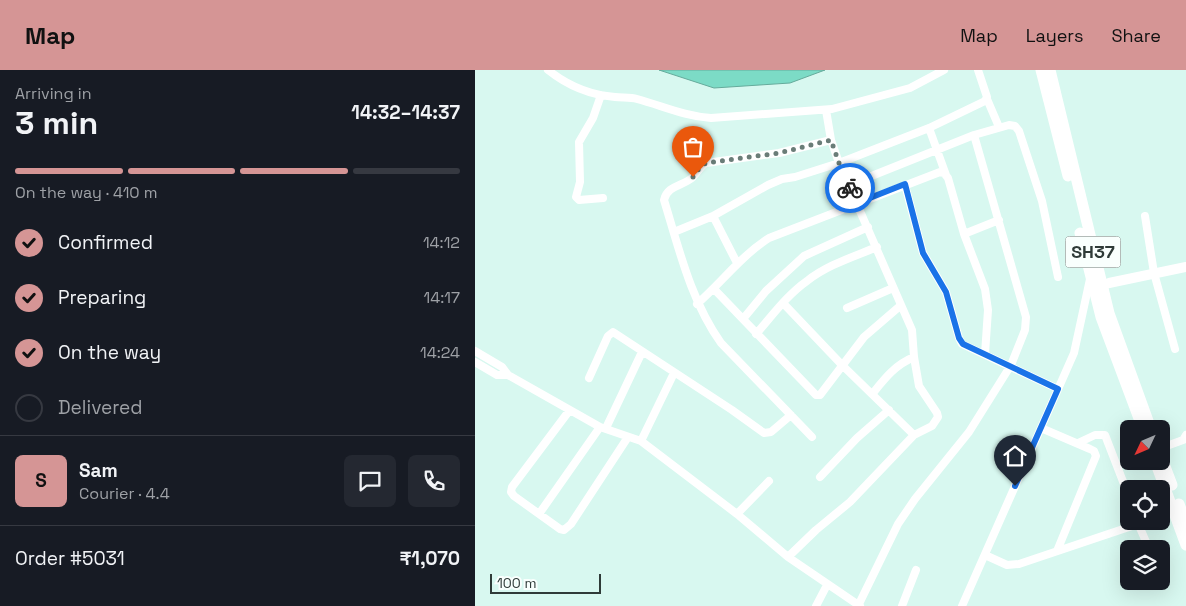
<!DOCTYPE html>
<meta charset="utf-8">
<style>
:root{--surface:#171b24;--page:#242831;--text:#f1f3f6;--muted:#9ea1a6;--line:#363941;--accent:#d59595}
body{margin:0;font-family:"Space Grotesk",sans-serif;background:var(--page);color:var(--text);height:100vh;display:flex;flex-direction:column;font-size:19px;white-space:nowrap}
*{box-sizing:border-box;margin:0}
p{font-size:16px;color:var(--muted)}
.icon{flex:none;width:28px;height:28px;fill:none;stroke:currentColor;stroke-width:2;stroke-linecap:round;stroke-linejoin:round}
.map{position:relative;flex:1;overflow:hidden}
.details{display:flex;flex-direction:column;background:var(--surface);width:475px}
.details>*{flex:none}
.needle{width:32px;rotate:226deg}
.buttons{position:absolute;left:645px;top:350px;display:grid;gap:10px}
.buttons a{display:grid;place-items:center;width:50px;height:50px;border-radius:8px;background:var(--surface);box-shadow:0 5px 20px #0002;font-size:25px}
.scale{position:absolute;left:15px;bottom:12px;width:111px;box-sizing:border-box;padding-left:5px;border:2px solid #2f3b38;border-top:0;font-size:14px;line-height:18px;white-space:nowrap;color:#2f3b38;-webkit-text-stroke:4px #f9fffd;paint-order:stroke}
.pin{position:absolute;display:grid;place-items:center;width:42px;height:42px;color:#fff;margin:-51px -21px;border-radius:50% 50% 50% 0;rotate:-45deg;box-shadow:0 0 5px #0007}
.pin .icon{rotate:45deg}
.courier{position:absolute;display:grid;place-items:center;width:50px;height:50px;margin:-25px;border:4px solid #1a73e8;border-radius:50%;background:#fff;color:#222;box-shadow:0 1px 6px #0007}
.overview em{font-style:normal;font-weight:700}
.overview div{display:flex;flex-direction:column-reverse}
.overview{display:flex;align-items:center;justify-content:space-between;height:85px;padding:0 15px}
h1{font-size:32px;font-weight:700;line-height:38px}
.bar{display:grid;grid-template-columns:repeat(4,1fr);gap:8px 5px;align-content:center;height:60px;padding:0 15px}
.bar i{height:6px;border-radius:4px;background:var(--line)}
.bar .selected{background:var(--accent)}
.bar p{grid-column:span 4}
.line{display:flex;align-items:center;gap:12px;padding:0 15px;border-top:1px solid var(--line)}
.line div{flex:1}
.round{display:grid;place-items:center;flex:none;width:52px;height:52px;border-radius:8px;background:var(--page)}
ol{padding:0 15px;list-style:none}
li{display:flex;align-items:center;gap:15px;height:55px}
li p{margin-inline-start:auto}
li .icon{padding:5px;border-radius:50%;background:var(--accent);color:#111;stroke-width:4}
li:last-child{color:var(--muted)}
li i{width:28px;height:28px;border:2px solid var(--line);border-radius:50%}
header{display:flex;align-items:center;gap:30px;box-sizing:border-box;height:70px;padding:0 25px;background:var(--accent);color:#111}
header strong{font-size:24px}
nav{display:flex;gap:28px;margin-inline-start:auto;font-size:18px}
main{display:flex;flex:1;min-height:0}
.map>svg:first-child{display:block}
.water{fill:#7cdbc6;stroke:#65ab9b}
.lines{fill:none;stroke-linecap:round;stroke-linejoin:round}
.street{stroke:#fff;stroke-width:8}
.secondary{stroke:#fff;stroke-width:10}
.primary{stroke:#fff;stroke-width:11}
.done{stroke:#6a7d78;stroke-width:5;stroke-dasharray:0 9}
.route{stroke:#1a73e8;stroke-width:6}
.labels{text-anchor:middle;stroke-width:5;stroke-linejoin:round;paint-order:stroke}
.shield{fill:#f9fffd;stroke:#6c7673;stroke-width:1}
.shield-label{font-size:18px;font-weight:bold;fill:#2f3b38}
</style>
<header>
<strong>Map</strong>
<nav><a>Map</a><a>Layers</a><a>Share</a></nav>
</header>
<main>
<section class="details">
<div class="overview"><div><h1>3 min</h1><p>Arriving in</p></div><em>14:32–14:37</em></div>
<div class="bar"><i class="selected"></i><i class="selected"></i><i class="selected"></i><i></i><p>On the way · 410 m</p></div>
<ol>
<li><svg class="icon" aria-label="check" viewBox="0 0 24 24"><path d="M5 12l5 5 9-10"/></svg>Confirmed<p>14:12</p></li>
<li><svg class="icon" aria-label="check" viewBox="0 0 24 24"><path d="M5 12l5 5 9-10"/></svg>Preparing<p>14:17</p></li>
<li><svg class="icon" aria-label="check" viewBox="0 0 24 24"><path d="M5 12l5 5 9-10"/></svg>On the way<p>14:24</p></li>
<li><i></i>Delivered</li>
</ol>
<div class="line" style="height:90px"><b class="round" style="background:var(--accent);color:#111">S</b><div><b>Sam</b><p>Courier · 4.4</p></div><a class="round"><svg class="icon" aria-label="chat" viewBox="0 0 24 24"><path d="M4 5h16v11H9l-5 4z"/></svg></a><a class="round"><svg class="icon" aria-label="phone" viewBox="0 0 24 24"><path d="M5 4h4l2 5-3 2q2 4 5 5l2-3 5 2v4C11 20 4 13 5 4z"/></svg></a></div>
<div class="line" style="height:65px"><div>Order #5031</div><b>₹1,070</b></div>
</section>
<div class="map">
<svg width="711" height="536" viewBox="0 0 711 536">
<rect width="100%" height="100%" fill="#d8f8f0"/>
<!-- water -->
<path class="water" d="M184,0H350L315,13L239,18Z"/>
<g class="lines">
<!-- street -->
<path class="street" d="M73,0C93,16 114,25 140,27C147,28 155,27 162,29C188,36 209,46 236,48L357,39L435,18L469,0
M126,25L118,48L104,72L105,112L101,127L104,130L128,128
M512,29L524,57
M454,58L471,105
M374,115L499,65L534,55L540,56L544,61L567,131L583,207
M430,115L448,183L471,222L484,268L487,274L583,319
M238,146L262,193
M670,146L679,203L700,279
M199,162L238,146L293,115L307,109L320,107L364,93L454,58L510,31L512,27L503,0
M489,164L524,150
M239,219L341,325H345L389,267L425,236
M308,233L367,295L439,365
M222,234C247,212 266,186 294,168L465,102L469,103L473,108L489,164L510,219L513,240L510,284
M372,238L418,218
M268,249L291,221L329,186L393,157
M281,264C297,246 312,225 332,211C352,195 378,187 402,177
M0,281L27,297L33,305L125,357L166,371L262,444L313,487L385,536
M0,292L22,305H33
M114,308L133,266L138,262L257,340L289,363L296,362L316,345
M398,323C410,308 420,295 439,287
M94,341L37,417L36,422L39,426L85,459L89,460L96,454L153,367
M131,358L167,282
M566,358L615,379L619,381L621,386L582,481
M337,367L246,273C216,231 204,179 189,130C192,116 207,116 217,108C222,103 225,97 231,93L304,83L356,70
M166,371L199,303
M603,373L620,365H630L654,427
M686,378L708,370L711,365
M345,407L382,368L414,340
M64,444L125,357
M262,444L294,411
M662,451L672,474
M510,485L532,495L544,494L663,454
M313,487L341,460L375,432L439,365L457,356L463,347L462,343L444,316L439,287L437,260L364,93L356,70L351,40
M341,536L352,515
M383,536L423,454L440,429L494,362L536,295L550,260L551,247L499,65
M427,536L441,500
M487,536L599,283L615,209"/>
<!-- secondary -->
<path class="secondary" d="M622,218L634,213L711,197"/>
<!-- primary -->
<path class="primary" d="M566,0L593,106
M575,0L634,243L676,359
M605,163L626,247L668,359
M686,386L697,415
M680,391L711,475
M704,434L711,453"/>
</g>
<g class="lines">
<!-- done -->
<path class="done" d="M218,107L225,97L231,93L304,83L356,70L364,93L375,118"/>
<!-- route -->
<path class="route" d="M375,118L382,133L430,114L448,183L471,222L484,268L488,274L583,319L540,416"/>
</g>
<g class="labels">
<!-- shield labels -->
<rect class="shield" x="590.5" y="166.5" width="55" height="31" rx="4"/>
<g class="shield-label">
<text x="618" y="188">SH37</text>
</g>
</g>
</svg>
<div class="buttons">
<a><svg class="needle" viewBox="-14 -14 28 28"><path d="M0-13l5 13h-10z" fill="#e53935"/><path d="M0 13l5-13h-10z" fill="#9ea1a6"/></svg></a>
<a><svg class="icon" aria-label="locate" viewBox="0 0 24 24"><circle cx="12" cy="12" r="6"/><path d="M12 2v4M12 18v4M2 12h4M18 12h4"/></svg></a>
<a><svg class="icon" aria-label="layers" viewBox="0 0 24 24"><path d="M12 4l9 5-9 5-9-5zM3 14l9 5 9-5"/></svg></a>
</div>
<div class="scale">100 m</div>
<div class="pin" style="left:218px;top:107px;background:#ea580c"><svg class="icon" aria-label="bag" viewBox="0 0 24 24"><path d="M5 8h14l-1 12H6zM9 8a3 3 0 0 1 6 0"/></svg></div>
<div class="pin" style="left:540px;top:416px;background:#1f2937"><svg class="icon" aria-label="home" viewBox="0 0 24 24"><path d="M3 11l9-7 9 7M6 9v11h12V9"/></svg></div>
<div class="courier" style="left:375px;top:118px"><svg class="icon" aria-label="bike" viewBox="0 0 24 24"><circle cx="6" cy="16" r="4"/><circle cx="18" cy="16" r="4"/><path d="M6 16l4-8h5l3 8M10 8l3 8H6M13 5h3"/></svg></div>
</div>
</main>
